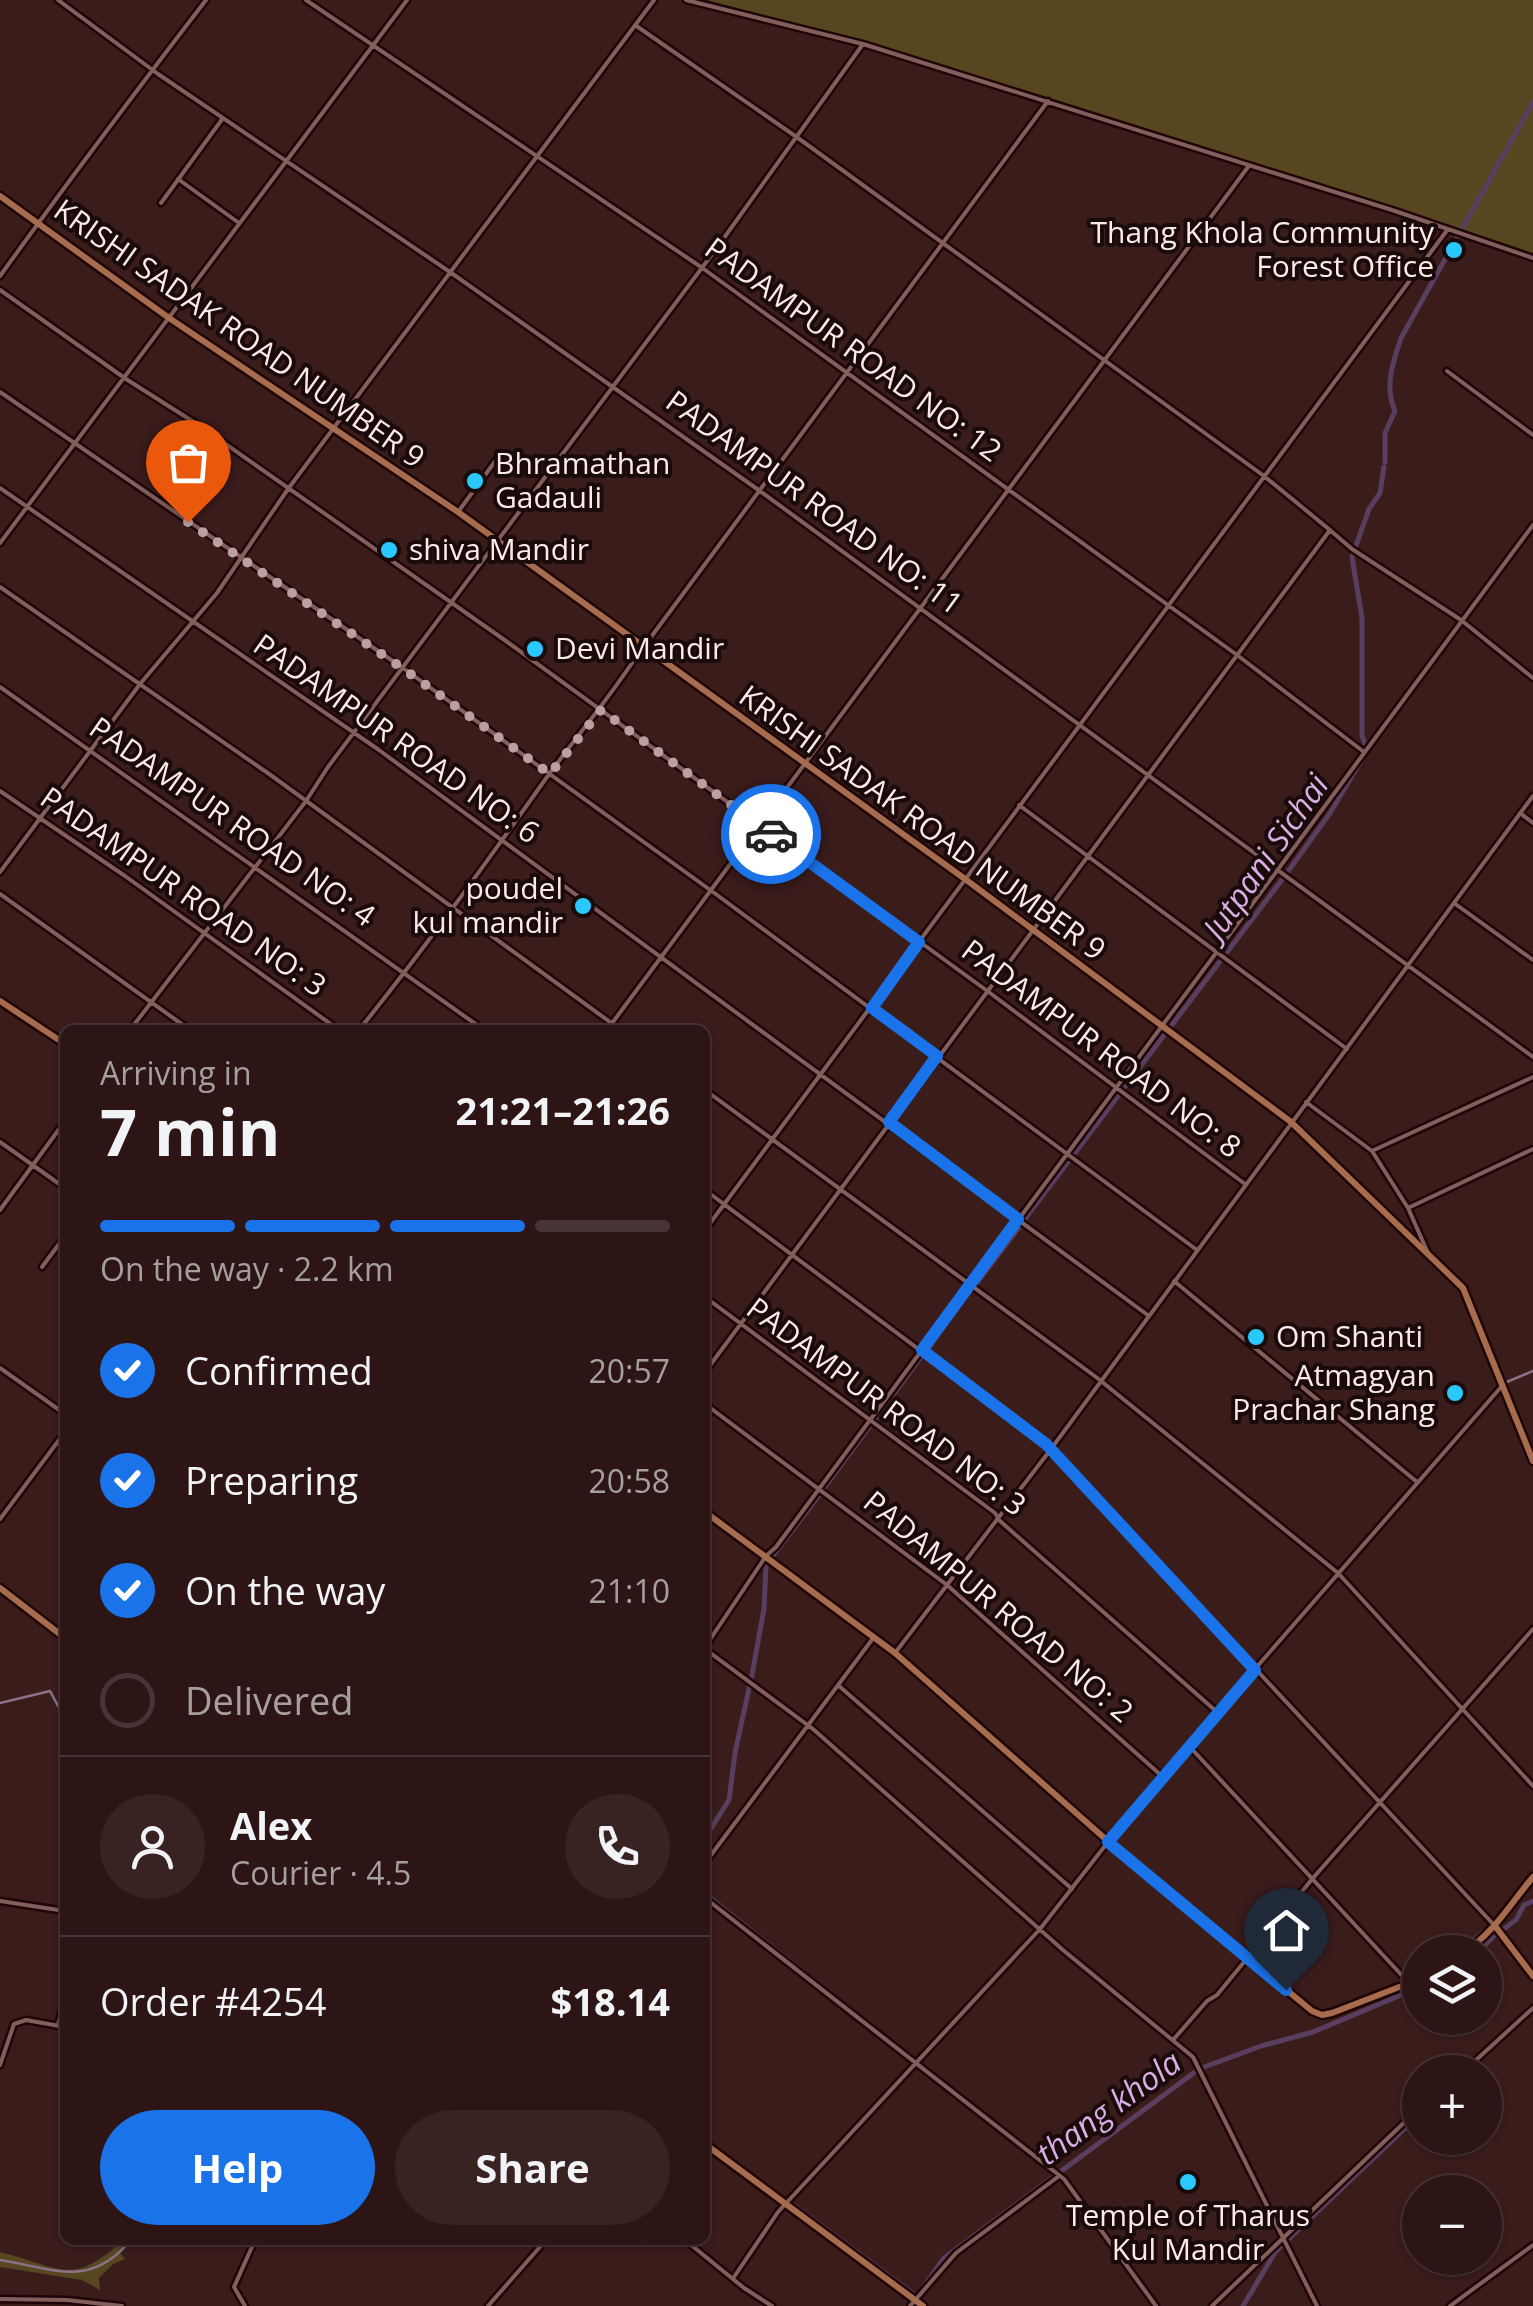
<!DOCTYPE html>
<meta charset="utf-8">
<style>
:root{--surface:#2c1514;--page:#382222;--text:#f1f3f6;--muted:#a69fa0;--line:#483434;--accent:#1a73e8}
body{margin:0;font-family:"Open Sans",sans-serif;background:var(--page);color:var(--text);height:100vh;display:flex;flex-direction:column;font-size:38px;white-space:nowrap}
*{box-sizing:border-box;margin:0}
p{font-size:32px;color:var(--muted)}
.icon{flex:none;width:55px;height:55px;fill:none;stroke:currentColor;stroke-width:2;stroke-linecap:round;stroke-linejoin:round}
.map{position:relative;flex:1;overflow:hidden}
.side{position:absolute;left:60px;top:1025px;width:650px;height:1220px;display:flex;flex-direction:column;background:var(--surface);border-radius:15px;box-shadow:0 2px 8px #0004,0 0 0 2px var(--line)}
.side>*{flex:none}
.tools{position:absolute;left:1402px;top:1935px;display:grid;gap:20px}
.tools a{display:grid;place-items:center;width:100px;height:100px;border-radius:50%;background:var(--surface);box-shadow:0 2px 8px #0004,0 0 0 2px var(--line);font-size:50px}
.pin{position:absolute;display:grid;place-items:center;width:85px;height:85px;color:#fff;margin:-102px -42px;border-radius:50% 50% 50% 0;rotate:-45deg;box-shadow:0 0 10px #0007}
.pin .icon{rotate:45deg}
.courier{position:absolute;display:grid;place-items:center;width:100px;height:100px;margin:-50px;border:8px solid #1a73e8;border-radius:50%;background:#fff;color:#222;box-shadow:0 2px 12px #0007}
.overview em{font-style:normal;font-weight:700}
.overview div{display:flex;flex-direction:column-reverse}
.overview{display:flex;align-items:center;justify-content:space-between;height:170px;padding:0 40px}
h1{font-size:65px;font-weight:700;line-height:75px}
.bar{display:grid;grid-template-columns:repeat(4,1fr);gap:15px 10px;align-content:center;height:120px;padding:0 40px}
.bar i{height:12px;border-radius:8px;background:var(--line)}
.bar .active{background:var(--accent)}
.bar p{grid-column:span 4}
.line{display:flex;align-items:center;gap:25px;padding:0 40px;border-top:2px solid var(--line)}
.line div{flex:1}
.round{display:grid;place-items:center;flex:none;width:105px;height:105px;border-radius:52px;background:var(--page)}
ol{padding:0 40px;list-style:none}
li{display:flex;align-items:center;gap:30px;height:110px}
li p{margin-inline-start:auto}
li .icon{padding:10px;border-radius:50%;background:var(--accent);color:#fff;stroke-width:4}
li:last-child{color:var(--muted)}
li i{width:55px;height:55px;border:5px solid var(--line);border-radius:50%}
.primary-button{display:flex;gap:20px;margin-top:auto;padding:20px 40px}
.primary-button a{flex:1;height:115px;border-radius:60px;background:var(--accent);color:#fff;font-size:40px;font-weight:700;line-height:115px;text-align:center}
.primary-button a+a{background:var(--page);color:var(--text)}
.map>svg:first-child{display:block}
.green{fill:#584621}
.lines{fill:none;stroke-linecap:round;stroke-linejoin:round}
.stream{stroke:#8b7288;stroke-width:2.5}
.canal{stroke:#593f5f;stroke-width:5}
.street-casing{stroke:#1f0506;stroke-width:9}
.secondary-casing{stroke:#1f0506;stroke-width:11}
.street{stroke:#825e5c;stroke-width:4}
.secondary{stroke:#a76b4e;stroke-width:6}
.done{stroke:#baa1a0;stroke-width:10;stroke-dasharray:0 18}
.route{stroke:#1a73e8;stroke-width:12}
.poi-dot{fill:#29c8ff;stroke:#180b0a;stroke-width:4}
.labels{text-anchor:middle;stroke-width:8;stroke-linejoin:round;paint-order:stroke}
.poi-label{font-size:30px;fill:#ffe9e8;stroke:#180b0a;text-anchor:start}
.street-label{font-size:30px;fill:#ffe9e8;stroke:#180b0a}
.water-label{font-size:32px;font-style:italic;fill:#daade4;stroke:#180b0a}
</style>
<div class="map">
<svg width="1533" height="2306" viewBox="0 0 1533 2306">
<rect width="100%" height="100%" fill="#3a1c1b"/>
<!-- green -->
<path class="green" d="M707,0H1533V253L873,46Z
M123,2240H131L120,2253L125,2259L113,2264L99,2278L100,2290L82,2280L0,2267V2252C59,2266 71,2289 123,2240Z"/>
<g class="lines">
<!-- stream -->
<path class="stream" d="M1502,1384L1533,1371
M1436,1459L1496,1390
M1417,1480L1427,1469
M0,1703L50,1691L65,1719
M0,2260C53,2268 89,2290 131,2240"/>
<!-- canal -->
<path class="canal" d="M1385,462V433L1395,411C1384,387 1393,362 1401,338L1533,102
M1024,1220L1284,877L1330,813L1367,751L1362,735V618L1352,557L1369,509L1380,493L1384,467
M975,1285L1020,1226
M926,1351L971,1289
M824,1488L921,1357
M751,1680L764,1609L766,1565L820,1494
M705,1838L729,1800L735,1753L750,1684
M705,1894L828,1992
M1502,1930L1516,1920L1524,1905L1533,1901
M1458,1952L1486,1930
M1478,1952L1497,1933
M1396,1985L1420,1973
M1335,2009L1376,1993
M1465,2072L1476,2063
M790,2203L916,2296
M917,2296L944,2258L1199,2069L1261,2046L1313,2032L1420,1987
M1243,2306L1276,2251L1420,2114"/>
<!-- street casing -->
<g class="street-casing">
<path id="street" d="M58,0L158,74L450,272L760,491L1533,1057
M306,0L701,267L1237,655L1364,752
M686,0L863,44L1392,210L1533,258
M635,25L798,138L1264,476L1330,530L705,1372
M178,179L239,223
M161,203L223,118
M0,276C67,183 136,91 206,0
M0,290L126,379L200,426L506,641L986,990L1245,1184
M1447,371L1533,435
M0,392L403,668L713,892L1197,1250
M0,488L379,750L1149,1316
M458,512L499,456
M1331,531L1352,549L1461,620L1533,678
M0,543L407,0
M0,587L272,776L621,1030
M0,687L484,1030
M0,791L125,876L339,1030
M1019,805L1347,1049
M1520,813L1533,823
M0,872L140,684L217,593L288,489L654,0
M0,894L190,1030
M1454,903L1533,960
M130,1030L306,801L328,767L716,249L863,44
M359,1030C425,948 486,863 547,777C576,737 607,701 634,660L1048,101
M607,1030L1248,167
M705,1090L1096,1377L1338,1573L1533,1786
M1306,1102L1372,1151L1408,1208L1428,1253
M0,1142L65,1188
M1374,1150L1533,1077
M705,1190L1046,1444L1494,1925
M1408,1208L1533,1149
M0,1210L65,1121
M705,1230L1448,229
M42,1267L65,1236
M1174,1281L1417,1482
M705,1297L995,1513L1000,1521L1217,1712
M0,1368L65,1414
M705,1404L947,1585L1163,1777
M0,1519L65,1432
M705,1647L766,1556L776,1547L1533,525
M705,1649L813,1729L1063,1950L1193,2057L1317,2306
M895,1653L1051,1449L1533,796
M839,1686L1072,1889
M1190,1747L1408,1982
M705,1863L874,1637
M705,1898L1064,2179L1156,2306
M0,1901L65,1911
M58,2025L65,1998
M1173,2040L1207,2001L1217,1995L1313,1878L1533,1629
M0,2065L14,2024L26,2020L65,2027
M1463,2072L1533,2008
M636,2240L646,2243L653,2240
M685,2240L744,2288L772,2306
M734,2277L778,2212L1040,1929L1108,1842L1200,1732L1502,1386
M0,2299L67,2300L122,2306
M245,2306L234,2287L255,2240
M488,2306L546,2240
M910,2306L956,2253L1059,2176
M1212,2306L1411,2116L1420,2111
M1450,2306L1533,2245"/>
</g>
<!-- secondary casing -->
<g class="secondary-casing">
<path id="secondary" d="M0,196L169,318L458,512L965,879L1291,1122L1463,1288L1533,1461
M0,1001L65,1044
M705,1512L895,1653L1127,1858L1312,2011L1322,2015L1332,2013L1420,1979
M0,1588L65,1638
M1495,1926L1533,1976
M1464,1952C1493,1934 1511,1903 1533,1877
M705,2144L923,2306"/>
</g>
<!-- street -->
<use href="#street" class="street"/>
<!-- secondary -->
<use href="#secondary" class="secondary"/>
</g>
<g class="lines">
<!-- done -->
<path class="done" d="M188,522L402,668L550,774L601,710L771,834"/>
<!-- route -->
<path class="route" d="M771,834L919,942L872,1008L937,1056L889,1122L1018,1219L922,1350L1046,1444L1255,1670L1108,1842L1286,1990"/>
</g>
<!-- markers -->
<g class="poi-dot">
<circle cx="1454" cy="250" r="10"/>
<circle cx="475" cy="481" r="10"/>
<circle cx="389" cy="550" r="10"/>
<circle cx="535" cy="649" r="10"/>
<circle cx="583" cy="906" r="10"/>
<circle cx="1256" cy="1337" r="10"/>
<circle cx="1455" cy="1393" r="10"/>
<circle cx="1188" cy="2182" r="10"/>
</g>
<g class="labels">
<!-- poi labels -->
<g class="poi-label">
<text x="1434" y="243" text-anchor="end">Thang Khola Community<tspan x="1434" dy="34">Forest Office</tspan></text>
<text x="495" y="474">Bhramathan<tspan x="495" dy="34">Gadauli</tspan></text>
<text x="409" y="560">shiva Mandir</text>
<text x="555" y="659">Devi Mandir</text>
<text x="563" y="899" text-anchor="end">poudel<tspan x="563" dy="34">kul mandir</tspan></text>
<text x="1276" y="1347">Om Shanti</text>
<text x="1435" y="1386" text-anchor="end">Atmagyan<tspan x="1435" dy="34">Prachar Shang</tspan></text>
<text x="1188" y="2226" text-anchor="middle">Temple of Tharus<tspan x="1188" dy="34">Kul Mandir</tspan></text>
</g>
<!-- street labels -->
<g class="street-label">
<text transform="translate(239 334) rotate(35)" y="10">KRISHI SADAK ROAD NUMBER 9</text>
<text transform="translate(853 350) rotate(36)" y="10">PADAMPUR ROAD NO: 12</text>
<text transform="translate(814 503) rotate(36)" y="10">PADAMPUR ROAD NO: 11</text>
<text transform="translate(396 739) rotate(35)" y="10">PADAMPUR ROAD NO: 6</text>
<text transform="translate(232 822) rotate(35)" y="10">PADAMPUR ROAD NO: 4</text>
<text transform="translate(922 823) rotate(36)" y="10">KRISHI SADAK ROAD NUMBER 9</text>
<text transform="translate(183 892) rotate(35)" y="10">PADAMPUR ROAD NO: 3</text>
<text transform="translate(1101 1049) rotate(37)" y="10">PADAMPUR ROAD NO: 8</text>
<text transform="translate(886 1407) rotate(37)" y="10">PADAMPUR ROAD NO: 3</text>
<text transform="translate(998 1607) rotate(40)" y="10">PADAMPUR ROAD NO: 2</text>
</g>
<!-- water labels -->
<g class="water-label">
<text transform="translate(1266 857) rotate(-55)" y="11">Jutpani Sichai</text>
<text transform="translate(1109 2108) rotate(-36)" y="11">thang khola</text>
</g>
</g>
</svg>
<div class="tools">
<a><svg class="icon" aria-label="layers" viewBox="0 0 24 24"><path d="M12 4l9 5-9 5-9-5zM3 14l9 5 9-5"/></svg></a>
<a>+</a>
<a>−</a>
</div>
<div class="pin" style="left:188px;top:522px;background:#ea580c"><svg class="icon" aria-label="bag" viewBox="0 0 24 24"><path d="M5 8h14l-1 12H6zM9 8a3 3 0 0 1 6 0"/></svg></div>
<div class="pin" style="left:1286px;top:1990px;background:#1f2937"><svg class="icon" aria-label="home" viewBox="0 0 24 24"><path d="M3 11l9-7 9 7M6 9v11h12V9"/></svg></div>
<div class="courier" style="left:771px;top:834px"><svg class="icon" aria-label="car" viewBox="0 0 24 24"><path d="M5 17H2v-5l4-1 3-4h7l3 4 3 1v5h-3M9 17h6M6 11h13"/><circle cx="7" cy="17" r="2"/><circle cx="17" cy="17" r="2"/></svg></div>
<section class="side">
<div class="overview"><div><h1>7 min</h1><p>Arriving in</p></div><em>21:21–21:26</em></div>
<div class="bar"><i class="active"></i><i class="active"></i><i class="active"></i><i></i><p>On the way · 2.2 km</p></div>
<ol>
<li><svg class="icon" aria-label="check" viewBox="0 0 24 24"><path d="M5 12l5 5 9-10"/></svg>Confirmed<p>20:57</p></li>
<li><svg class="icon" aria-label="check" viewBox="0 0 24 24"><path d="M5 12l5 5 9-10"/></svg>Preparing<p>20:58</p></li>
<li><svg class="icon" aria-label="check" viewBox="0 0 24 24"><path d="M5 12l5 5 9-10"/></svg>On the way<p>21:10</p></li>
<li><i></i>Delivered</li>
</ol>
<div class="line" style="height:180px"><a class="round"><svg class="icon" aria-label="person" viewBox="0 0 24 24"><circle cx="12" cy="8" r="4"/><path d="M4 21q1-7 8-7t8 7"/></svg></a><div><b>Alex</b><p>Courier · 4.5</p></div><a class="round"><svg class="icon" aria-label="phone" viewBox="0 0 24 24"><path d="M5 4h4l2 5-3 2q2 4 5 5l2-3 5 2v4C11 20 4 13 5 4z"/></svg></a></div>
<div class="line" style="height:130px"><div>Order #4254</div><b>$18.14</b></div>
<div class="primary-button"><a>Help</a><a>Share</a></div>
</section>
</div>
